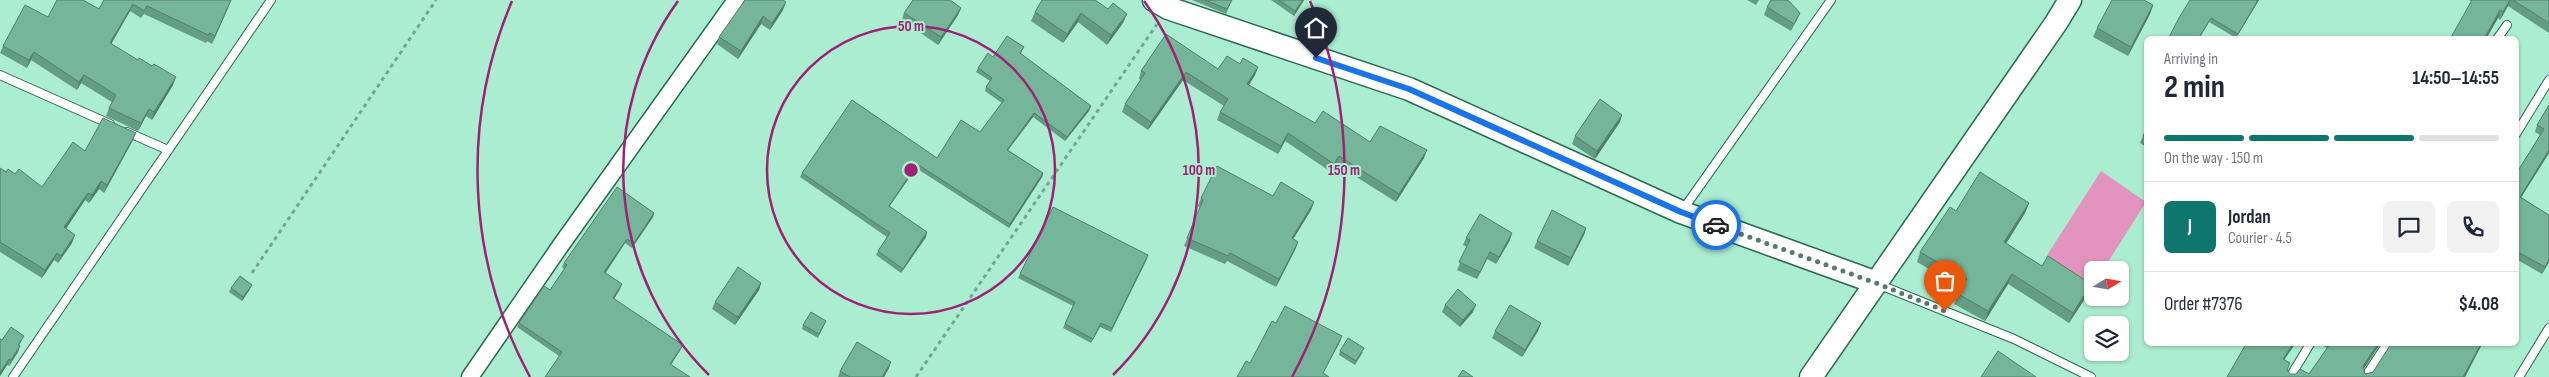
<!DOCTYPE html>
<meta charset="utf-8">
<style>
:root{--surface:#fff;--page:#f2f2f3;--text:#1f2937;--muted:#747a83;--line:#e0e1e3;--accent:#0f766e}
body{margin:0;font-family:"Sofia Sans Condensed",sans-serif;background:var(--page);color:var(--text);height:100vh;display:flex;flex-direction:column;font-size:19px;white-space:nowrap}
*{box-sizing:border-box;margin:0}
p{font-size:16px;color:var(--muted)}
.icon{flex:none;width:28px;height:28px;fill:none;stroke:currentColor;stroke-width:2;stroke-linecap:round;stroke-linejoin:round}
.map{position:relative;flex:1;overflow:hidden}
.panel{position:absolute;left:2144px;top:36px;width:375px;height:310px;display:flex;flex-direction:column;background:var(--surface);border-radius:8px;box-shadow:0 1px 4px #0004}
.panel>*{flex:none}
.needle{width:32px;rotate:79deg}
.tools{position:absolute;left:2084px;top:261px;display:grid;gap:10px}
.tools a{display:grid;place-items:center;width:45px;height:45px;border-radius:8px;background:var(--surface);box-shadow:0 1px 4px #0004;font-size:25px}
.pin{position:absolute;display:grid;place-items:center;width:42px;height:42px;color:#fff;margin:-51px -21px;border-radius:50% 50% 50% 0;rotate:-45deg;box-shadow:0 0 5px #0007}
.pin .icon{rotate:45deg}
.courier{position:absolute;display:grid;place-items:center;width:50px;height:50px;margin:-25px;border:4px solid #1a73e8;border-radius:50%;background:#fff;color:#222;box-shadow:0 1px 6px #0007}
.summary em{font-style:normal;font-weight:700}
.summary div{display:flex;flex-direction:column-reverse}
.summary{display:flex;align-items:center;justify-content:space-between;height:85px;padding:0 20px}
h1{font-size:32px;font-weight:700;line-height:38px}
.bar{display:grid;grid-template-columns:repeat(4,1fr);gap:8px 5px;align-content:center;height:60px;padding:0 20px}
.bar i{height:6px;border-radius:4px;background:var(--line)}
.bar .on{background:var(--accent)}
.bar p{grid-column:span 4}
.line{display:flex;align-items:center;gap:12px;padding:0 20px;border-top:1px solid var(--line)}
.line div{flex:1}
.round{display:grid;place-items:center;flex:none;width:52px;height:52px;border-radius:8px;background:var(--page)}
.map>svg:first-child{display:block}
.green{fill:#e293be}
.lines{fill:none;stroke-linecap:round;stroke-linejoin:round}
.lane-casing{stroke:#296a52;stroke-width:10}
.street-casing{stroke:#296a52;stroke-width:19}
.secondary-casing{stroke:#296a52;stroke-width:25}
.path{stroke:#75a792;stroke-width:3;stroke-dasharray:4 4;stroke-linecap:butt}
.lane{stroke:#fff;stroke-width:8}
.street{stroke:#fff;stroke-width:16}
.secondary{stroke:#fff;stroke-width:22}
.wall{fill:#659c84}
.shaded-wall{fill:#527f6c}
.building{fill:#75b59a;stroke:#527f6c}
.done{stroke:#537c6b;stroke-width:5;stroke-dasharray:0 9}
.route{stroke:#1a73e8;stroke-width:6}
.ring{fill:none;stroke:#a02173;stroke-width:2.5}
.centre{fill:#a02173;stroke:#abedd1;stroke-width:2.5}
.ring-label{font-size:15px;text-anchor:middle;font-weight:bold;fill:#a02173;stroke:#abedd1;stroke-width:4;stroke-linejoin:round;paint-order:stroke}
</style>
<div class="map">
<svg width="2549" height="377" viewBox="0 0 2549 377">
<rect width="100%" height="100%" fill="#abedd1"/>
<!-- green -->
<path class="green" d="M2101,171L2146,202L2103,270H2092V287L2046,257Z"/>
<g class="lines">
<!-- lane casing -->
<g class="lane-casing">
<path id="lane" d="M2497,39L2507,25
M0,75L110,124
M127,132L168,150
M2516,134L2549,80
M1682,211L1831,0
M1880,285L2014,339L2091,377
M13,377L271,0
M2290,377L2310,344
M2365,377L2387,344
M2519,377L2549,328"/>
</g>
<!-- street casing -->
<g class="street-casing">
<path id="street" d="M470,377L561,245L736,0"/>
</g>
<!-- secondary casing -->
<g class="secondary-casing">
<path id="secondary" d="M1154,0L1168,8L1409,89L1681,212L1877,283
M1811,377L2056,23L2070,0"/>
</g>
<!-- path -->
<path class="path" d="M252,273L436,0
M916,377L1157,24"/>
<!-- lane -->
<use href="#lane" class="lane"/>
<!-- street -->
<use href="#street" class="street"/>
<!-- secondary -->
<use href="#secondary" class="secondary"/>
</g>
<!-- wall -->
<path class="wall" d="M104,0L228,8L212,44L207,41L206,43L144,14L141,18L130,11L111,44L173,85L152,120L146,116L138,131L106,116L109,108L112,102L81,83L77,90L31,60L27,68L0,53L3,46L48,17L99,9Z
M745,0L783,10L770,30L761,24L738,59L717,44L719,37Z
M1192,0H1232L1226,14Z
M1271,0H1304L1294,16Z
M1747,0H1759L1756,5Z
M2190,0H2259L2236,38L2209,22Z
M2469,0H2549V33L2508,6L2500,20L2498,18L2486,39H2450L2472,2Z
M2153,5L2150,14L2128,56L2093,37L2097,28Z
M1767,7L1800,13L1797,20L1791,31L1764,15Z
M961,8L958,15L938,45L902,20L904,13Z
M1108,9L1123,23L1107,45L1078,22L1063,43L1031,21L1035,12Z
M1022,51L1021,54L1091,106L1089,111L1065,141L1033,117L1008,150L1043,173L1042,177L1009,228L916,168L889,206L926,237L901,273L876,255L878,251L887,237L800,177L802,173L937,158L980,132L1002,103L985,91L986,87L990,81L976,72L978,68L993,57Z
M1240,64L1258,67L1255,75L1249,85L1315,123L1370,142L1424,158L1396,202L1336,164L1331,172L1285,141L1278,154L1217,120L1220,112L1224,106L1183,80L1148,130L1122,112L1125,104L1141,80L1139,79L1141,71L1218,69Z
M2549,105V153L2521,197L2549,215V262L2542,274L2516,259V174L2540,135L2535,132L2537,125Z
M1620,122L1595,159L1572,144L1575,136Z
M2146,130V147L2140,143L2143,136Z
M133,140L104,193L99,189L89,203L85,200L66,228L72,243L58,263L54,260L42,278L0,252V168L6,172L15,174L42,187L85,151Z
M1273,196L1314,202L1311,210L1293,239L1298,242L1295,250L1276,287L1227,261L1225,264L1184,246L1200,208L1198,206L1201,198Z
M2029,203L2025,213L2006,243L2042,266L2091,284L2088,294L2069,323L2008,284L1985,321L1954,304L1958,294L1962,288L1917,262L1920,252L1956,211Z
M654,213L653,217L632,248L625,243L605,273L620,289L614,299L681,349L559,356L517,327L519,323L550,290L564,269L562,267L564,263Z
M1586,228L1584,235L1568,266L1534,248L1537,241Z
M1466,238L1510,240L1496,264L1487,259L1477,279L1457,270L1467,247L1463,245Z
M1148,255L1111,332L1100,327L1091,343L1063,328L1073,306L1018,278L1020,274Z
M761,283L759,290L735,325L712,309L715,302Z
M231,288L250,289L242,301L229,292Z
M1445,305L1473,312L1460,327L1442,312Z
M826,321L818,338L802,329L803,325Z
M1541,323L1538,331L1522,357L1492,338L1495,331Z
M24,336L19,346L18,352L9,366L7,365L0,376V339L2,340Z
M2246,344H2295L2284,360L2287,370L2290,374H2309L2327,348L2320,344H2380L2364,369L2365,374L2373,372L2391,344H2482L2465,377H2227Z
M1340,351L1363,352L1355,365L1339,355Z
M889,368L884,377H838L840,371Z"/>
<!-- shaded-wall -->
<path class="shaded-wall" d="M231,0L228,8L212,44L215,36Z
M1303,0H1304L1294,16L1295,11Z
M2258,0H2259L2236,38L2238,34Z
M2510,0L2508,6L2500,20L2503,12Z
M786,2L783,10L770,30L772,23Z
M133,4L130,11L107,51L110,43Z
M2153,5L2150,14L2128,56L2131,47Z
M961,8L958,15L938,45L941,37Z
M2500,10L2498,18L2486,39H2484Z
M1081,13L1078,22L1063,43L1067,34Z
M1127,14L1123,23L1107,45L1111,35Z
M763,16L761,24L738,59L741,51Z
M2211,18L2209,22L2199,39H2198Z
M34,52L31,60L27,68L29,60Z
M1258,67L1255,75L1244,92L1247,84Z
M1186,72L1183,80L1148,130L1151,122Z
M84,75L81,83L77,90L79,82Z
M176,77L173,85L152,120L154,112Z
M1091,106L1089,111L1065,141L1067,137Z
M149,109L146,116L138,131L141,123Z
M1034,113L1033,117L1005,154L1007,150Z
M1622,115L1620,122L1595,159L1597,151Z
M136,133L133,140L104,193L107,185Z
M1288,133L1285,141L1278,154L1281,146Z
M1427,150L1424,158L1396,202L1399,194Z
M2549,150V153L2517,204L2520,197Z
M1339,156L1336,164L1331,172L1334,164Z
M917,164L916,168L887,210L889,206Z
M1043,173L1042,177L1009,228L1010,224Z
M101,181L99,189L89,203L92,195Z
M88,193L85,200L62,235L64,227Z
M1314,202L1311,210L1289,246L1292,238Z
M2029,203L2025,213L2001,252L2004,242Z
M654,213L653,217L632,248L634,243Z
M1586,228L1584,235L1568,266L1571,258Z
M927,232L926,237L901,273L903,269Z
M1512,233L1510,240L1496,264L1499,257Z
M75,235L72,243L58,263L61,256Z
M627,239L625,243L603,277L604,272Z
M1298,242L1295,250L1276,287L1279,279Z
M1490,252L1487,259L1477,279L1480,272Z
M57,253L54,260L42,278L45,270Z
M1148,255L1147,259L1111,332L1112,328Z
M2549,260V262L2542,274L2545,267Z
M2012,274L2008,284L1985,321L1988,311Z
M761,283L759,290L735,325L738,317Z
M622,284L620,289L612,302L613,298Z
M2091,284L2088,294L2069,323L2073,313Z
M252,285L250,289L242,301L243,297Z
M1476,305L1473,312L1460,327L1463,320Z
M1541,323L1538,331L1522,357L1525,350Z
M1342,336L1340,342L1321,377L1323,373Z
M2293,344H2295L2280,366L2283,359Z
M2378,344H2380L2360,374L2363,366Z
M2481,344H2482L2465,377H2463Z
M683,345L681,349L669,368L670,364Z
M20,346L18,352L9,366L11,360Z
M9,359L7,365L0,376V373Z
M891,362L889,368L884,377H882Z"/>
<!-- building -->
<path class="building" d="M57,0H83L99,9L104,0H231L215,36L210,33L208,35L147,6L144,11L133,4L110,43L138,60L139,58L152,66L154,64L176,77L154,112L149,109L141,123L109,108L116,95L84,75L79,82L34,52L29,60L3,46L25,5L48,17Z
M745,0H783L786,2L772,23L763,16L741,51L719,37Z
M913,0H950L961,8L941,37L904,13Z
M1042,0H1095L1108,9L1113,3L1127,14L1111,35L1081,13L1067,34L1035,12Z
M1205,0H1232L1227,9Z
M1279,0H1303L1295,11Z
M1771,0H1785L1789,1L1800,13L1794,24L1767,7Z
M2112,0H2144L2153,5L2131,47L2097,28Z
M2190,0H2258L2238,34L2211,18L2198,39H2168L2179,18Z
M2472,0H2510L2503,12L2500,10L2484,39H2450Z
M2513,0H2549V23Z
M1166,34L1218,69L1227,56L1240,64L1243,58L1258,67L1247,84L1315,123L1323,111L1370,142L1380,126L1427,150L1399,194L1339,156L1334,164L1288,133L1281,146L1220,112L1228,99L1186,72L1151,122L1125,104L1145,73L1141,71Z
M1007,36L1024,47L1020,53L1091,106L1067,137L1034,113L1007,150L1043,173L1010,224L917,164L889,206L927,232L903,269L878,251L890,233L802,173L852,100L937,158L961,120L980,132L1004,100L986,87L992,78L978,68L988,53L993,57Z
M1600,99L1622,115L1597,151L1575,136Z
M2549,105V150L2520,197L2549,215V260L2545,267L2516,251V174L2544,129L2537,125Z
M103,118L136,133L107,185L101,181L92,195L88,193L64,227L75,235L61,256L57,253L45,270L0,242V168L6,172L8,169L15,174L19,169L42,187L73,142L85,151Z
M2146,130V138L2143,136Z
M1217,166L1273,196L1281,182L1314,202L1292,238L1298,242L1279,279L1230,253L1228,256L1187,238L1203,200L1201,198Z
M1980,172L2029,203L2004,242L2042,266L2048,256L2091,284L2073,313L2012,274L1988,311L1958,294L1967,279L1920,252L1950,207L1956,211Z
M617,187L654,213L634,243L627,239L604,272L622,284L613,298L683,345L670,364L690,377H545L562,352L519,323L544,286L550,290L567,265L564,263Z
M1053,207L1148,255L1112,328L1101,323L1093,339L1065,324L1075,302L1020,274Z
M1552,210L1586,228L1571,258L1537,241Z
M1480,214L1512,233L1499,257L1490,252L1480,272L1459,262L1470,240L1466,238Z
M738,267L761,283L738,317L715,302Z
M240,276L252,285L243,297L231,288Z
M1458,289L1476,305L1463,320L1445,305Z
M1510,305L1541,323L1525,350L1495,331Z
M1285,306L1342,336L1323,373L1329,377H1237L1246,361L1250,363L1272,321L1276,323Z
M811,312L826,321L819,334L803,325Z
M11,327L24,336L18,345L20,346L11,360L9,359L0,373V339L2,340Z
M1348,338L1364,348L1356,361L1340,351Z
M857,342L891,362L882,377H850L840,371Z
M2246,344H2293L2283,359L2290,363L2287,370L2290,374H2296L2300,369L2309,374L2330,344H2378L2363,366L2365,374L2373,372L2391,344H2481L2463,377H2227Z
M1998,351L2036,377H1981Z
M1463,370L1473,377H1458Z"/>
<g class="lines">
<!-- done -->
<path class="done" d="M1716,225L1876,283L1945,311"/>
<!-- route -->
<path class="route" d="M1316,58L1409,89L1681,212L1716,225"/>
</g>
<!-- distance rings -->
<g class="ring">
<circle cx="911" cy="170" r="144"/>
<path d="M709 375A288 288 0 0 1 678 1M1144 1A288 288 0 0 1 1113 375"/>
<path d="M530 377A433 433 0 0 1 512 1M1310 1A433 433 0 0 1 1292 377"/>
</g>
<circle cx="911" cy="170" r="8" class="centre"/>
<g class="ring-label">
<text x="911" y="31">50 m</text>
<text x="1199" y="175">100 m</text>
<text x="1344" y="175">150 m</text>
</g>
</svg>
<div class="tools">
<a><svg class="needle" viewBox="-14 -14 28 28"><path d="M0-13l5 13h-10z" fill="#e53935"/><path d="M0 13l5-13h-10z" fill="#747a83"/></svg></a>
<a><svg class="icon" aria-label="layers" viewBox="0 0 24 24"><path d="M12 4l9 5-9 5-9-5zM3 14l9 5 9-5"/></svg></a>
</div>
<div class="pin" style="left:1945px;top:311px;background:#ea580c"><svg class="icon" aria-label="bag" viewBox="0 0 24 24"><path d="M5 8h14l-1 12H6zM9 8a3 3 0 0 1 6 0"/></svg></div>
<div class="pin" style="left:1316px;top:58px;background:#1f2937"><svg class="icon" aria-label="home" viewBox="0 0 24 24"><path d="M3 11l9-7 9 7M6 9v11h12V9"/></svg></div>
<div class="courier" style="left:1716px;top:225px"><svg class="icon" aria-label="car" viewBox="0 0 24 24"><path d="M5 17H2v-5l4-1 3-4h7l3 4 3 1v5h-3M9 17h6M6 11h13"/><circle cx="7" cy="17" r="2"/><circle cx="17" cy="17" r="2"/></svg></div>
<section class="panel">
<div class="summary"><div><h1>2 min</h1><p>Arriving in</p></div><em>14:50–14:55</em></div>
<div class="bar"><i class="on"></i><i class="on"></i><i class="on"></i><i></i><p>On the way · 150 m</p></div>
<div class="line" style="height:90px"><b class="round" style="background:var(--accent);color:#fff">J</b><div><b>Jordan</b><p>Courier · 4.5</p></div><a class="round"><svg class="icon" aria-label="chat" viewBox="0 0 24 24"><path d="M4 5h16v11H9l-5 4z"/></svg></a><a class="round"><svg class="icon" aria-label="phone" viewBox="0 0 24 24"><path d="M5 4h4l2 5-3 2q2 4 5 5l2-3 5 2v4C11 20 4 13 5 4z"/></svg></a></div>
<div class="line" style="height:65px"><div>Order #7376</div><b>$4.08</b></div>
</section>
</div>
